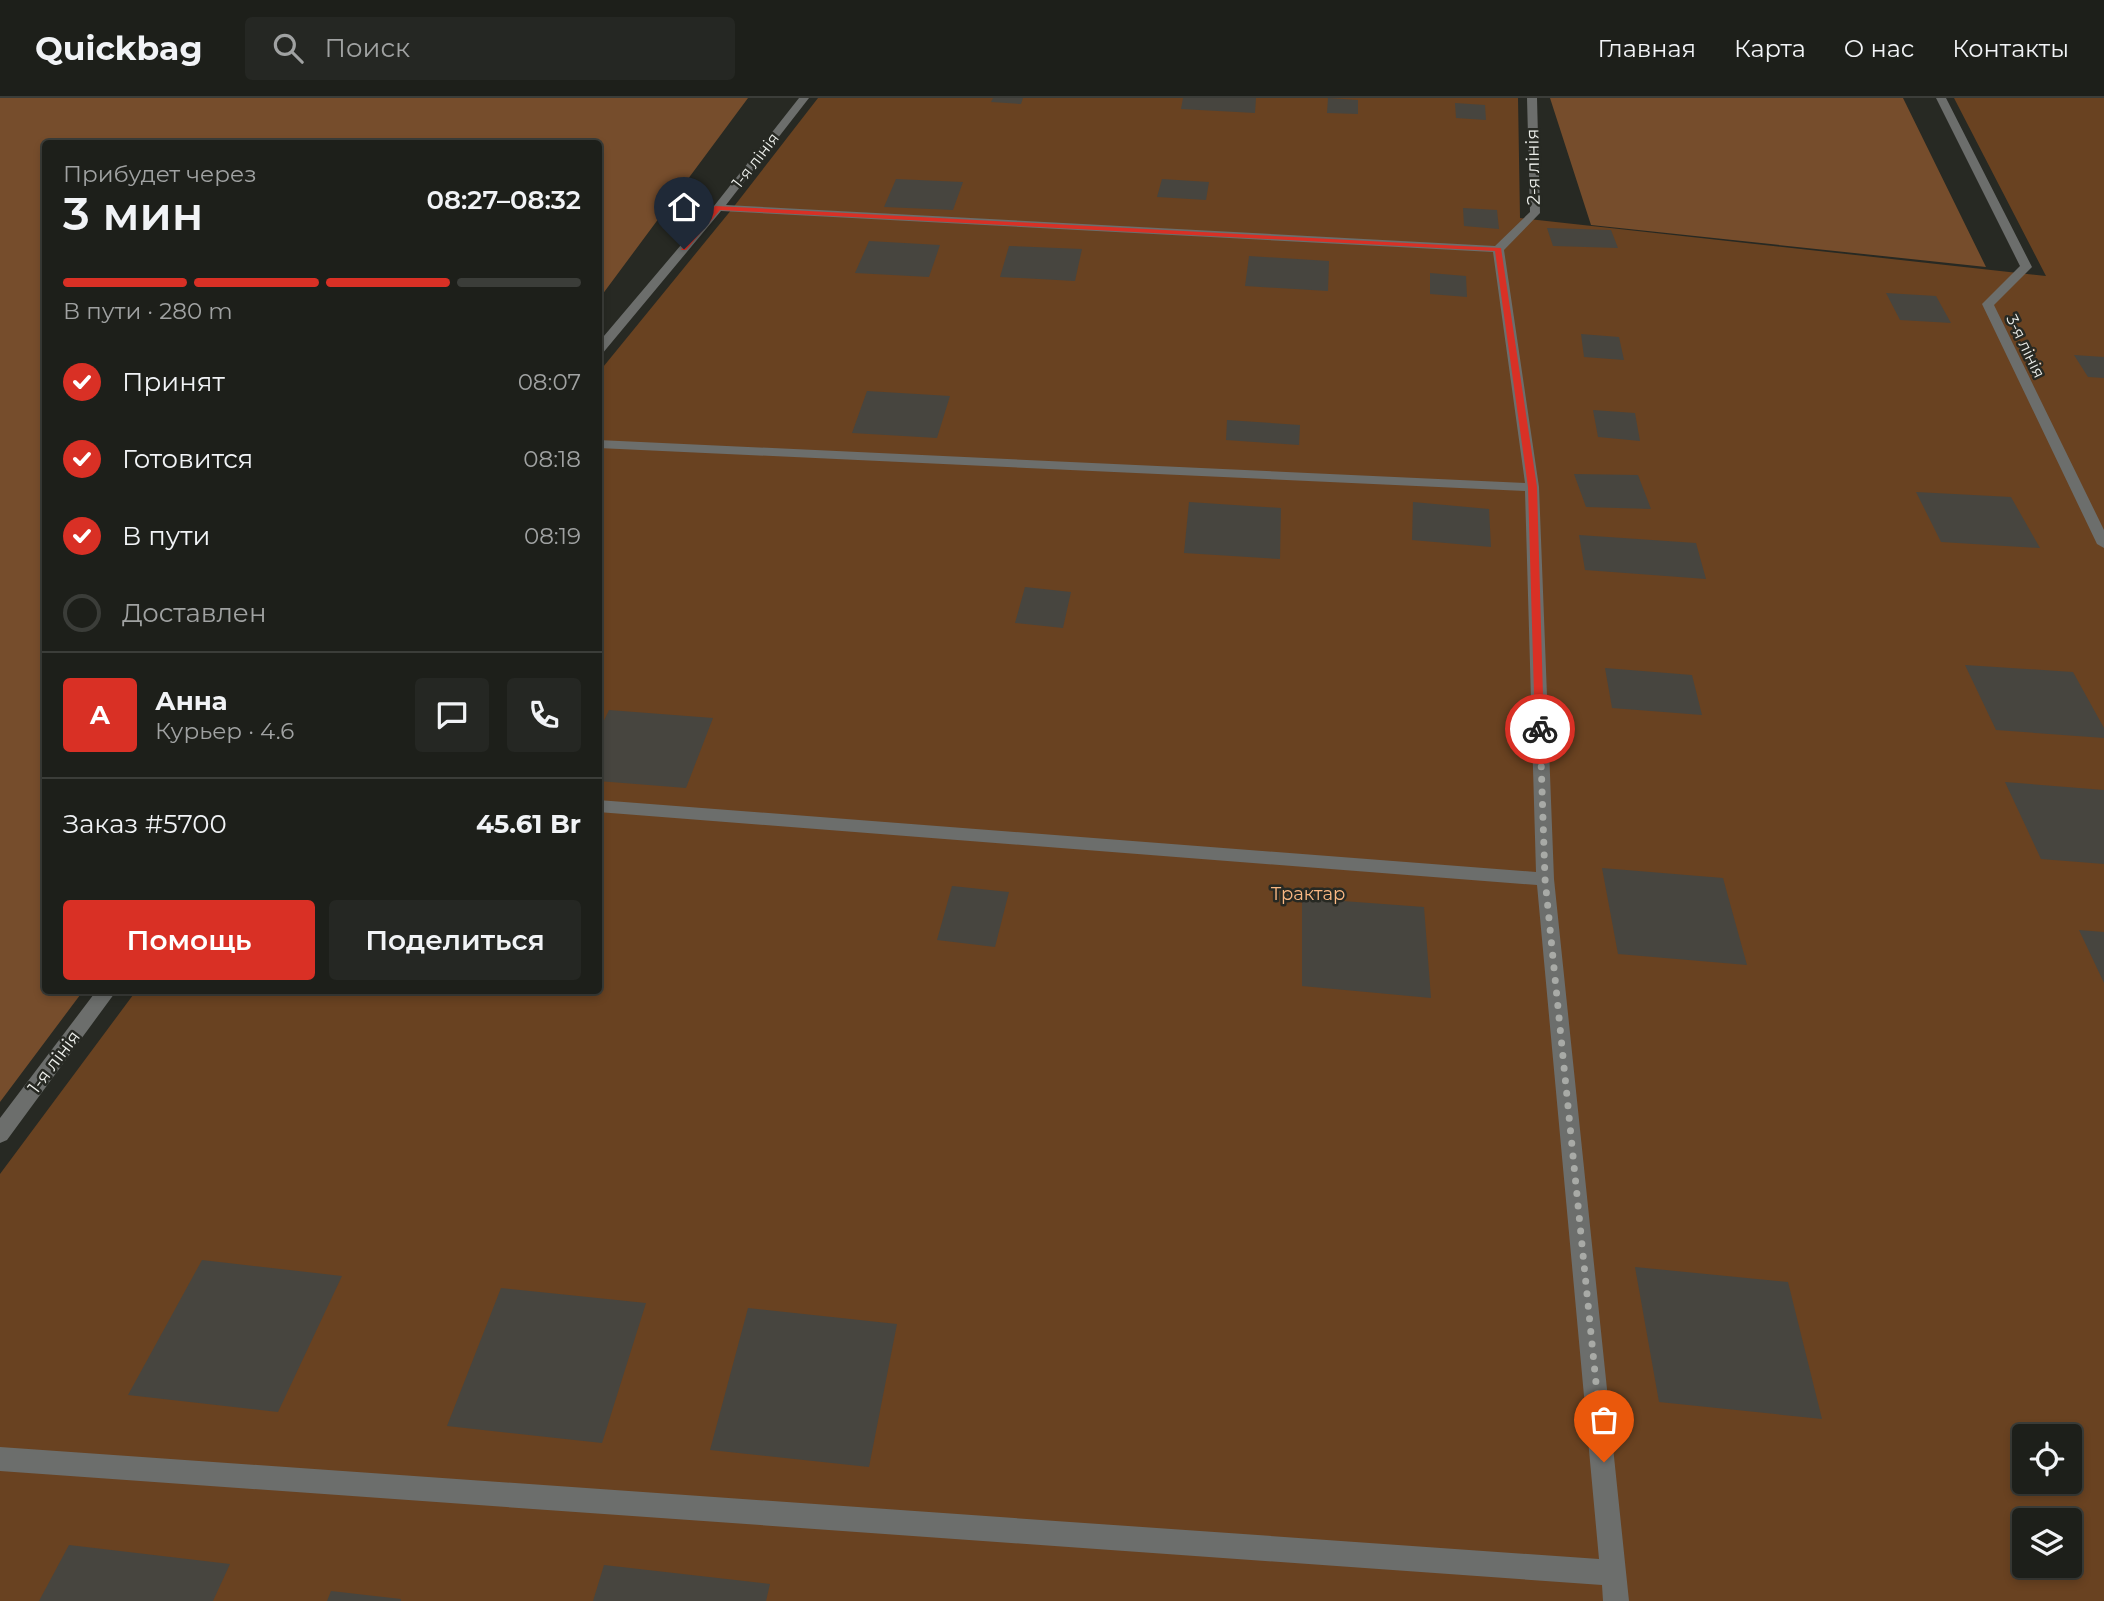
<!DOCTYPE html>
<html lang="ru">
<meta charset="utf-8">
<style>
:root{--surface:#1d1f1a;--page:#252723;--text:#f1f3f6;--muted:#a0a2a2;--line:#3b3d39;--accent:#d93025}
body{margin:0;font-family:Montserrat,sans-serif;background:var(--page);color:var(--text);height:100vh;display:flex;flex-direction:column;font-size:26px;white-space:nowrap}
*{box-sizing:border-box;margin:0}
p{font-size:23px;color:var(--muted)}
.icon{flex:none;width:38px;height:38px;fill:none;stroke:currentColor;stroke-width:2;stroke-linecap:round;stroke-linejoin:round}
.map{position:relative;flex:1;overflow:hidden}
.side{position:absolute;left:42px;top:42px;width:560px;height:854px;display:flex;flex-direction:column;background:var(--surface);border-radius:7px;box-shadow:0 4px 10px #0003,0 0 0 2px var(--line)}
.side>*{flex:none}
.fabs{position:absolute;left:2012px;top:1326px;display:grid;gap:14px}
.fabs a{display:grid;place-items:center;width:70px;height:70px;border-radius:7px;background:var(--surface);box-shadow:0 4px 10px #0003,0 0 0 2px var(--line);font-size:35px}
.pin{position:absolute;display:grid;place-items:center;width:60px;height:60px;color:#fff;margin:-72px -30px;border-radius:50% 50% 50% 0;rotate:-45deg;box-shadow:0 0 7px #0007}
.pin .icon{rotate:45deg}
.courier{position:absolute;display:grid;place-items:center;width:70px;height:70px;margin:-35px;border:5px solid #d93025;border-radius:50%;background:#fff;color:#222;box-shadow:0 2px 9px #0007}
.overview em{font-style:normal;font-weight:600}
.overview div{display:flex;flex-direction:column-reverse}
.overview{display:flex;align-items:center;justify-content:space-between;height:119px;padding:0 21px}
h1{font-size:46px;font-weight:600;line-height:52px}
.bar{display:grid;grid-template-columns:repeat(4,1fr);gap:10px 7px;align-content:center;height:84px;padding:0 21px}
.bar i{height:9px;border-radius:5px;background:var(--line)}
.bar .selected{background:var(--accent)}
.bar p{grid-column:span 4}
.line{display:flex;align-items:center;gap:18px;padding:0 21px;border-top:2px solid var(--line)}
.line div{flex:1}
.round{display:grid;place-items:center;flex:none;width:74px;height:74px;border-radius:7px;background:var(--page)}
ol{padding:0 21px;list-style:none}
li{display:flex;align-items:center;gap:21px;height:77px}
li p{margin-inline-start:auto}
li .icon{padding:7px;border-radius:50%;background:var(--accent);color:#fff;stroke-width:4}
li:last-child{color:var(--muted)}
li i{width:38px;height:38px;border:4px solid var(--line);border-radius:50%}
.action{display:flex;gap:14px;margin-top:auto;padding:14px 21px}
.action a{flex:1;height:80px;border-radius:7px;background:var(--accent);color:#fff;font-size:28px;font-weight:600;line-height:80px;text-align:center}
.action a+a{background:var(--page);color:var(--text)}
header{display:flex;align-items:center;gap:42px;box-sizing:border-box;height:98px;padding:0 35px;background:var(--surface);border-bottom:2px solid var(--line)}
header strong{font-size:33px}
nav{display:flex;gap:38px;margin-inline-start:auto;font-size:24px}
.search{width:490px;height:63px;background:var(--page);display:flex;align-items:center;gap:18px;box-sizing:border-box;padding:0 24px;border-radius:7px;color:var(--muted);font-size:26px}
.map>svg:first-child{display:block}
.green{fill:#694221;fill-rule:evenodd}
.forest{fill:#764d2c}
.building{fill:#47453f}
.lines{fill:none;stroke-linecap:round;stroke-linejoin:round}
.minor{fill:#6c6e6c;fill-rule:evenodd}
.route{fill:#d93025}
.done{stroke:#a8aaa6;stroke-width:7;stroke-dasharray:0 12.6}
.labels{text-anchor:middle;stroke-width:5;stroke-linejoin:round;paint-order:stroke}
.far-street-label{font-size:16px;fill:#eef0ec;stroke:#272923}
.street-label{font-size:18px;fill:#eef0ec;stroke:#272923}
.park-label{font-size:18px;fill:#fab883;stroke:#272923}
</style>
<header>
<strong>Quickbag</strong>
<div class="search"><svg class="icon" aria-label="search" viewBox="0 0 24 24"><circle cx="10" cy="10" r="6"/><path d="M15 15l6 6"/></svg>Поиск</div>
<nav><a>Главная</a><a>Карта</a><a>О нас</a><a>Контакты</a></nav>
</header>
<div class="map">
<svg width="2104" height="1503" viewBox="0 0 2104 1503">
<rect width="100%" height="100%" fill="#272923"/>
<!-- green -->
<path class="green" d="M818,0H1518L1520,120L2046,178L1954,0H2104V1503H0V1076L136,893L598,892L599,274L732,111ZM2025,1339H2070V1384H2025ZM2025,1423H2070V1468H2025Z"/>
<!-- forest -->
<path class="forest" d="M0,0H748L599,201L598,46H46V892L83,893L0,1004Z
M1550,0H1903L1986,169L1591,127Z"/>
<!-- building -->
<path class="building" d="M993,0H1023L1021,6L991,4Z
M1183,0H1256L1255,15L1181,11Z
M1328,0L1358,2V16L1327,15Z
M1455,5L1485,7L1486,22L1456,20Z
M896,81L963,84L953,112L884,109Z
M1162,81L1209,84L1206,102L1157,99Z
M1463,110L1497,112L1499,131L1464,128Z
M1547,130L1611,132L1618,150L1553,148Z
M869,143L940,147L929,179L855,175Z
M1009,148L1082,151L1075,183L1000,179Z
M1249,158L1329,163L1328,193L1245,188Z
M1430,175L1466,178L1467,199L1430,196Z
M1886,195L1936,198L1951,225L1900,222Z
M1581,236L1619,239L1624,262L1584,259Z
M2074,257L2104,259V280L2088,279Z
M867,293L950,298L937,340L852,335Z
M1593,312L1635,315L1640,343L1598,339Z
M1227,322L1300,327L1299,347L1226,342Z
M1574,376L1638,377L1651,411L1586,409Z
M1916,394L2011,399L2040,450L1941,444Z
M1189,404L1281,410L1280,461L1184,455Z
M1413,404L1489,411L1491,449L1412,442Z
M1579,437L1696,445L1706,481L1585,472Z
M1025,489L1071,494L1063,530L1015,525Z
M1965,567L2073,574L2104,630V640L1996,632Z
M1605,570L1692,577L1702,617L1612,610Z
M609,612L713,620L686,690L598,683V635Z
M2005,684L2104,692V766L2041,761Z
M1602,770L1723,780L1747,867L1618,856Z
M952,788L1009,794L995,849L937,842Z
M1302,800L1424,809L1431,900L1302,888Z
M2079,832L2104,834V885Z
M202,1162L342,1178L278,1314L128,1297Z
M1635,1169L1788,1184L1822,1321L1659,1304Z
M501,1190L646,1205L602,1345L447,1328Z
M748,1210L897,1226L869,1369L710,1352Z
M69,1447L230,1466L213,1503H39Z
M604,1467L770,1486L766,1503H593Z
M331,1493L401,1501V1503H327Z"/>
<g class="lines">
<!-- minor -->
<path class="minor" d="M799,0H809L726,107L1495,148L1530,114L1527,0H1537L1540,115L1504,152L1539,389L1554,781L1629,1503H1603L1602,1487L0,1373V1349L1599,1461L1537,787L598,714V702L1536,774L1525,393L598,350V342L1525,385L1493,154L721,113L602,256H598V245L714,108Z
M1936,0H1946L2032,169L1994,207L2104,432V450L2097,446L1982,206L2020,168Z
M97,892H117L7,1042L0,1045V1020Z"/>
</g>
<!-- route -->
<path class="route" d="M715,108L1501,150L1537,389L1544,633L1535,631L1528,389L1495,153L720,112L686,152H681Z"/>
<g class="lines">
<!-- done -->
<path class="done" d="M1540,631L1545,781L1604,1364"/>
</g>
<g class="labels">
<!-- far-street labels -->
<g class="far-street-label">
<text transform="translate(755 62) rotate(-52)" y="6">1-я лінія</text>
<text transform="translate(2026 248) rotate(64)" y="6">3-я лінія</text>
</g>
<!-- street labels -->
<g class="street-label">
<text transform="translate(1533 69) rotate(-91)" y="6">2-я лінія</text>
<text transform="translate(54 964) rotate(-53)" y="6">1-я лінія</text>
</g>
<!-- park labels -->
<g class="park-label">
<text x="1308" y="802">Трактар</text>
</g>
</g>
</svg>
<div class="fabs">
<a><svg class="icon" aria-label="locate" viewBox="0 0 24 24"><circle cx="12" cy="12" r="6"/><path d="M12 2v4M12 18v4M2 12h4M18 12h4"/></svg></a>
<a><svg class="icon" aria-label="layers" viewBox="0 0 24 24"><path d="M12 4l9 5-9 5-9-5zM3 14l9 5 9-5"/></svg></a>
</div>
<div class="pin" style="left:1604px;top:1364px;background:#ea580c"><svg class="icon" aria-label="bag" viewBox="0 0 24 24"><path d="M5 8h14l-1 12H6zM9 8a3 3 0 0 1 6 0"/></svg></div>
<div class="pin" style="left:684px;top:151px;background:#1f2937"><svg class="icon" aria-label="home" viewBox="0 0 24 24"><path d="M3 11l9-7 9 7M6 9v11h12V9"/></svg></div>
<div class="courier" style="left:1540px;top:631px"><svg class="icon" aria-label="bike" viewBox="0 0 24 24"><circle cx="6" cy="16" r="4"/><circle cx="18" cy="16" r="4"/><path d="M6 16l4-8h5l3 8M10 8l3 8H6M13 5h3"/></svg></div>
<section class="side">
<div class="overview"><div><h1>3 мин</h1><p>Прибудет через</p></div><em>08:27–08:32</em></div>
<div class="bar"><i class="selected"></i><i class="selected"></i><i class="selected"></i><i></i><p>В пути · 280 m</p></div>
<ol>
<li><svg class="icon" aria-label="check" viewBox="0 0 24 24"><path d="M5 12l5 5 9-10"/></svg>Принят<p>08:07</p></li>
<li><svg class="icon" aria-label="check" viewBox="0 0 24 24"><path d="M5 12l5 5 9-10"/></svg>Готовится<p>08:18</p></li>
<li><svg class="icon" aria-label="check" viewBox="0 0 24 24"><path d="M5 12l5 5 9-10"/></svg>В пути<p>08:19</p></li>
<li><i></i>Доставлен</li>
</ol>
<div class="line" style="height:126px"><b class="round" style="background:var(--accent);color:#fff">А</b><div><b>Анна</b><p>Курьер · 4.6</p></div><a class="round"><svg class="icon" aria-label="chat" viewBox="0 0 24 24"><path d="M4 5h16v11H9l-5 4z"/></svg></a><a class="round"><svg class="icon" aria-label="phone" viewBox="0 0 24 24"><path d="M5 4h4l2 5-3 2q2 4 5 5l2-3 5 2v4C11 20 4 13 5 4z"/></svg></a></div>
<div class="line" style="height:91px"><div>Заказ #5700</div><b>45.61 Br</b></div>
<div class="action"><a>Помощь</a><a>Поделиться</a></div>
</section>
</div>
